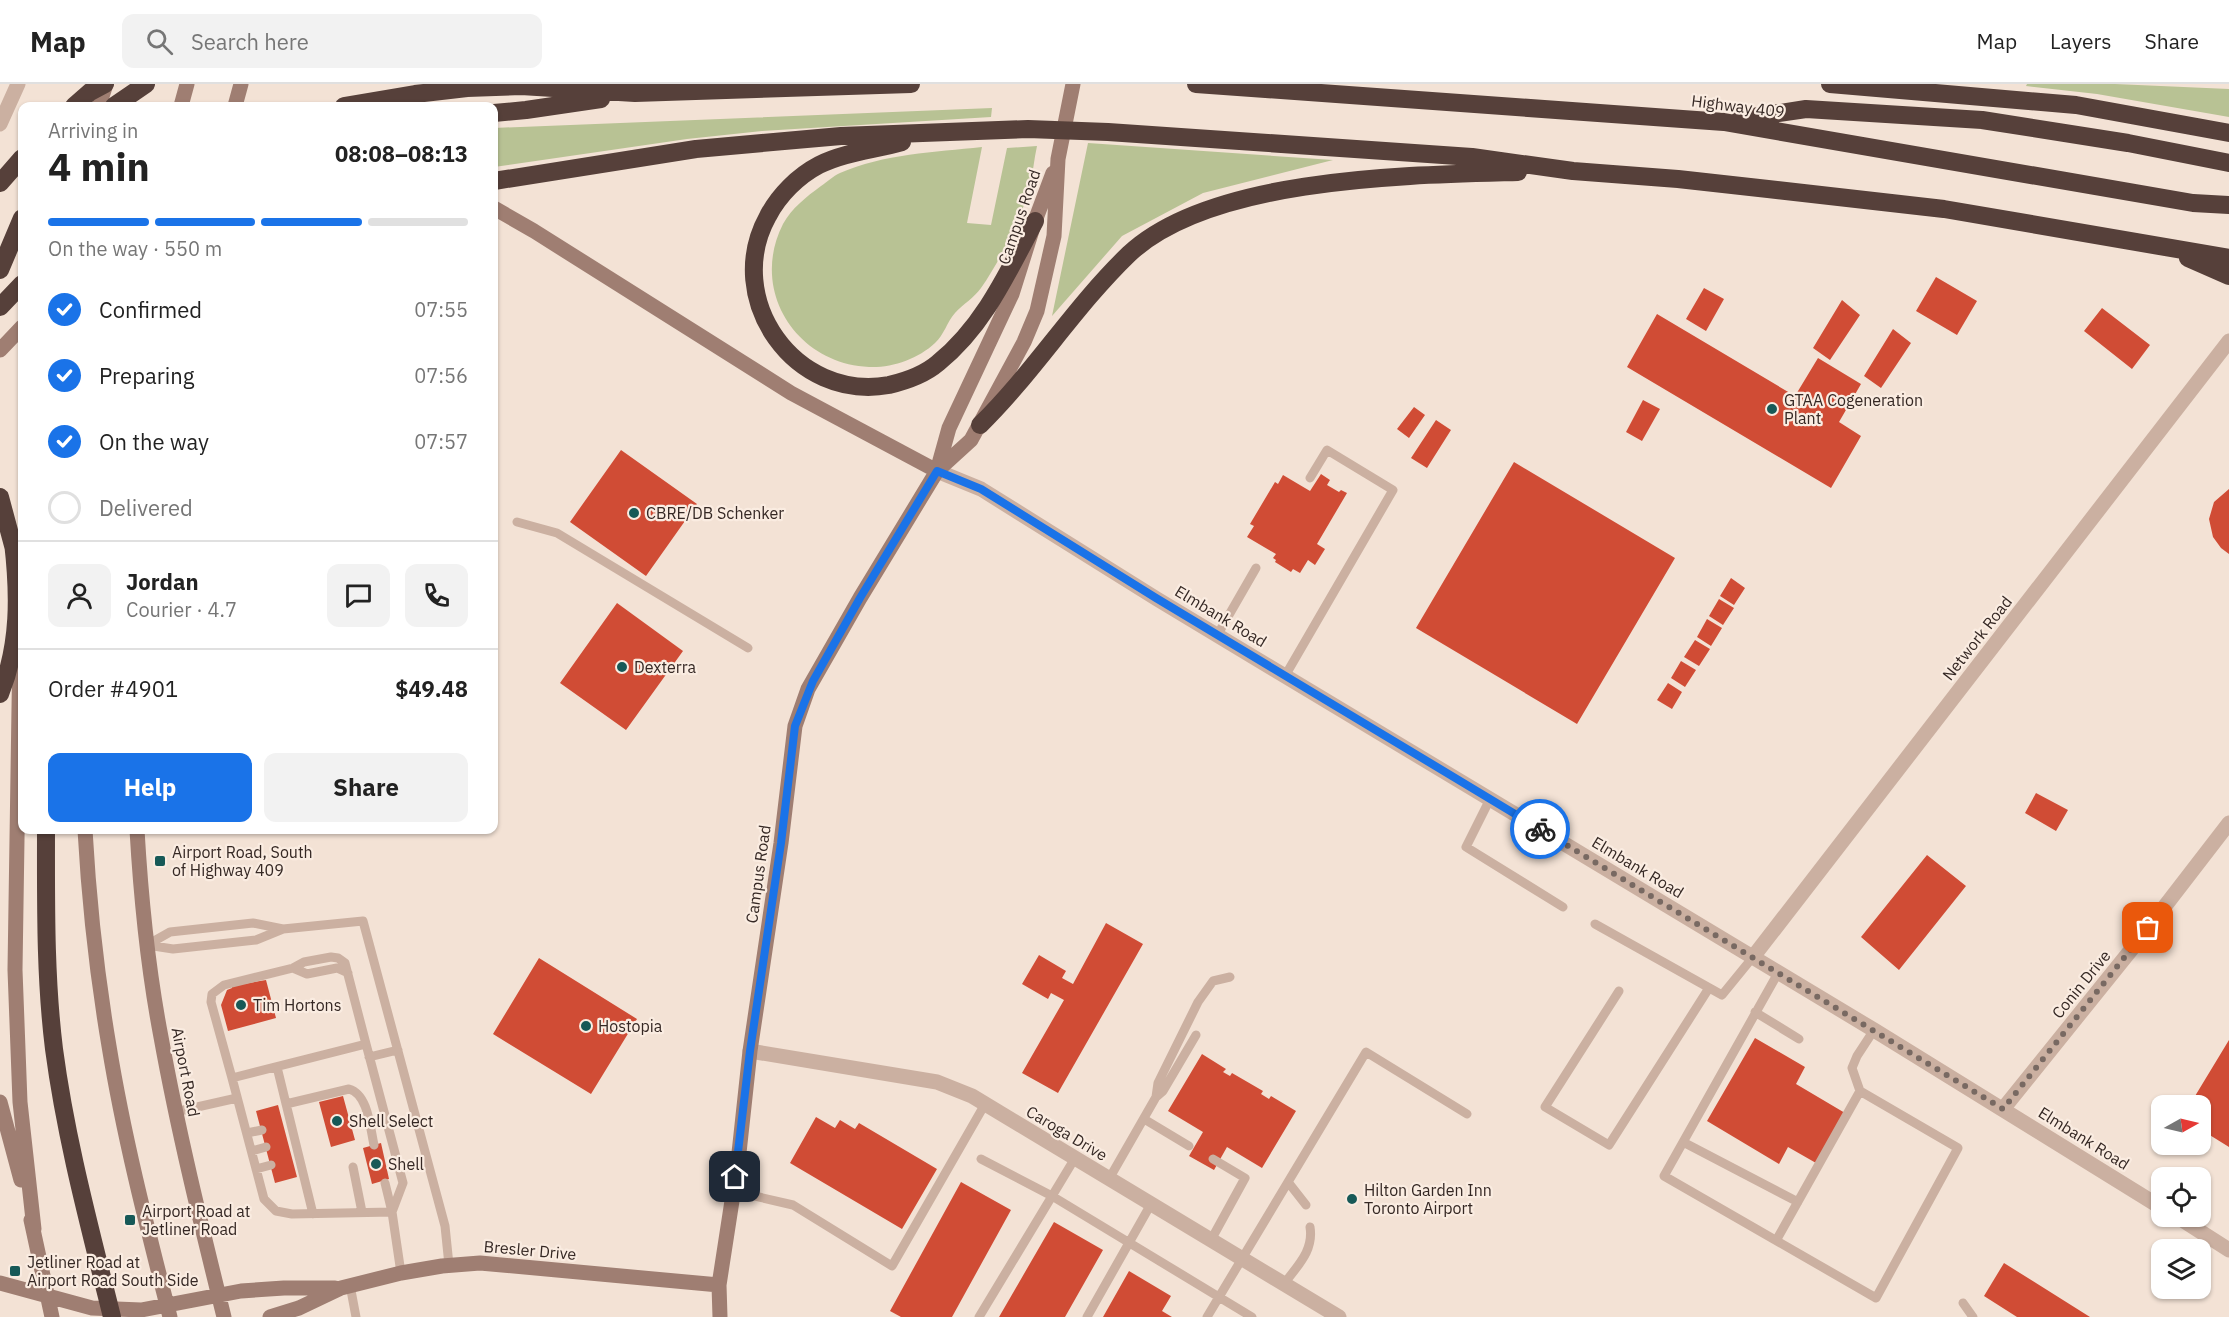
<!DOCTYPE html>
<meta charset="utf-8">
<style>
:root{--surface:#fff;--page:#f2f2f2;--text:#222;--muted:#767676;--line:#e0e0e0;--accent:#1a73e8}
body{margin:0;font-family:"IBM Plex Sans",sans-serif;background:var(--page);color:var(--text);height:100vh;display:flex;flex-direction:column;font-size:22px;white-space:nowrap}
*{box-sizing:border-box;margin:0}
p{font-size:20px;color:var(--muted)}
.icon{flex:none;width:33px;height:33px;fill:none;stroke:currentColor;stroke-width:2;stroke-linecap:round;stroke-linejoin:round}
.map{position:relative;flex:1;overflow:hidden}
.details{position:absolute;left:18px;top:18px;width:480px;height:732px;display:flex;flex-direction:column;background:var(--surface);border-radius:12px;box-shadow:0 2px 4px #0004}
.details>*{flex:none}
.needle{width:39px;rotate:82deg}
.buttons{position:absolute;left:2151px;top:1011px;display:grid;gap:12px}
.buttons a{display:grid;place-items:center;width:60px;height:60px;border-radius:12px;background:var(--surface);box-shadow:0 2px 4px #0004;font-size:30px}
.pin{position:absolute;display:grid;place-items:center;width:51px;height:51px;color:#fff;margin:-26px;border-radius:12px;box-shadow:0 3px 9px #0006}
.courier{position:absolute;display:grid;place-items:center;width:60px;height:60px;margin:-30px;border:4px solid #1a73e8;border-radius:50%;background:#fff;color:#222;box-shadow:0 2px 8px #0007}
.head em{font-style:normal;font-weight:800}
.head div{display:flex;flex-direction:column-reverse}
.head{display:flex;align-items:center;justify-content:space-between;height:102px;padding:0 30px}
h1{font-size:39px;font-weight:800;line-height:45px}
.bar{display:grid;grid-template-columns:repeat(4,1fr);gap:9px 6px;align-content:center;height:72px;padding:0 30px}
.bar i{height:8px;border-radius:4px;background:var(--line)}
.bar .current{background:var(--accent)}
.bar p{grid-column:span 4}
.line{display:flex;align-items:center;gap:15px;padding:0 30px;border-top:2px solid var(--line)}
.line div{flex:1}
.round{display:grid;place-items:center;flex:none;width:63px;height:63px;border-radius:12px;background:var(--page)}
ol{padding:0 30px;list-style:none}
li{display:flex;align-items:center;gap:18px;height:66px}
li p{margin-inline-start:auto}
li .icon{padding:6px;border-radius:50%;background:var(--accent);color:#fff;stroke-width:4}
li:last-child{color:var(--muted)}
li i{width:33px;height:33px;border:3px solid var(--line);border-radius:50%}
.button{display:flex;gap:12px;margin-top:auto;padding:12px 30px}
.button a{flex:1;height:69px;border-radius:12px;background:var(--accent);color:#fff;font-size:24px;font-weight:800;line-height:69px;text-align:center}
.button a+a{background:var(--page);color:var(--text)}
header{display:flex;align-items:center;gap:36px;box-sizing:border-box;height:84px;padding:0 30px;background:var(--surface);border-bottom:2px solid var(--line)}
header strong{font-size:28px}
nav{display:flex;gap:33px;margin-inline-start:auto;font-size:21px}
.search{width:420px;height:54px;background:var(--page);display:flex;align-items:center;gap:15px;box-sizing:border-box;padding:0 21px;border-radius:12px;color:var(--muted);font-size:22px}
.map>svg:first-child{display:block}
.green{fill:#b8c294}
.building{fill:#d04c35}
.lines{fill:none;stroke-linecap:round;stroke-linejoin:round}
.lane{stroke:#cbb0a1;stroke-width:9}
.street{stroke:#cbb0a1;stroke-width:15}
.secondary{stroke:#9f7e72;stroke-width:15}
.highway{stroke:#56403a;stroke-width:18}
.done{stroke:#786962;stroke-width:6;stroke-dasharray:0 10.8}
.route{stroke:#1a73e8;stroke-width:8}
.poi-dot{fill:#175957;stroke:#faece1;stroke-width:2}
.labels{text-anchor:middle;stroke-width:4.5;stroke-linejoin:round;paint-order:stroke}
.street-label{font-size:16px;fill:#352824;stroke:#faece1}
.poi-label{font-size:16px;fill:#352824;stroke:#faece1;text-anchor:start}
</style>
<header>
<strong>Map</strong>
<div class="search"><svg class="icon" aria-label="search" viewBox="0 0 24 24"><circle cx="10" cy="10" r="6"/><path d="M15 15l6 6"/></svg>Search here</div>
<nav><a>Map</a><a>Layers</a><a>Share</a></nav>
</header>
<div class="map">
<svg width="2229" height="1233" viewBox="0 0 2229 1233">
<rect width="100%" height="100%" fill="#f3e2d5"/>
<!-- green -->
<path class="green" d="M2027,0H2115L2229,5V33L2097,10L2026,2Z
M992,24L991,33L762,47L687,55L494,83V44Z
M1088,59L1333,76L1203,109L1122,152L1052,232Z
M1037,62C1034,75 1033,89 1030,102C1022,133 1000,177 981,204C974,214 963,220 955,229C947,238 944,251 935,259C918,275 892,284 869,283C797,280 749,207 783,140C792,124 806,113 821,102C827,98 833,92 840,89C883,70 935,68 982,63L967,139L991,141L1007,64Z"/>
<!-- building -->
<path class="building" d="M1936,193L1977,217L1957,251L1916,227Z
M1704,204L1724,215L1706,247L1686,235Z
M1842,216L1860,231L1830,276L1813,264Z
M2102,224L2150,261L2132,285L2084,247Z
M1657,230L1795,312L1818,274L1861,300L1839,338L1861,352L1831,404L1627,283Z
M1893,245L1911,259L1881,304L1864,292Z
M1643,316L1660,325L1642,357L1626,348Z
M1414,323L1425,331L1409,354L1397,345Z
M1436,336L1451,346L1427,384L1411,374Z
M621,366L697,420L646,492L570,438Z
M1514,378L1675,474L1577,640L1416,544Z
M1321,390L1330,396L1327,401L1339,408L1341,406L1347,409L1317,460L1325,465L1315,481L1308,476L1300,489L1293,485L1291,488L1275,478L1276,476L1273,474L1276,470L1247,453L1254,442L1250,440L1275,398L1278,400L1283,391L1310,407Z
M2229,405V470L2221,464L2213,453L2209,435L2214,418Z
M1731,494L1745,504L1734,521L1720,512Z
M1719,515L1734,524L1723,541L1709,532Z
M617,519L683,567L626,646L560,599Z
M1707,535L1722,544L1711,562L1697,553Z
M1695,556L1710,565L1699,582L1684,573Z
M1681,577L1696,586L1685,603L1671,594Z
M1668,599L1682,608L1672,625L1657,616Z
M2036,709L2068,726L2056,747L2025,729Z
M1927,771L1966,802L1899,886L1861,853Z
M1106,839L1143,860L1058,1009L1022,989L1064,916L1051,909L1048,915L1022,900L1039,871L1066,887L1062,894L1073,900Z
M539,874L637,935L591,1010L493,950Z
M266,896L276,934L228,947L221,921L227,906L232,904V902Z
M1755,954L1805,983L1796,1000L1845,1029L1816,1079L1788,1063L1779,1080L1707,1037Z
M2229,956V1063L2200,1045V1022H2189Z
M1202,970L1226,985L1223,988L1230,992L1232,989L1263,1007L1261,1010L1269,1015L1271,1012L1296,1027L1262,1084L1227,1063L1214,1086L1189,1072L1203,1048L1168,1027Z
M343,1012L355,1056L331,1063L319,1018Z
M278,1021L297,1093L275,1099L256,1027Z
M816,1033L835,1044L840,1036L855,1045L859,1039L937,1085L902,1145L790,1079Z
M381,1059L389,1095L372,1100L363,1064Z
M961,1098L1011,1126L952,1233H901L890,1227Z
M1054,1138L1103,1166L1065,1233H999Z
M2004,1179L2090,1233H2017L1984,1212Z
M1129,1187L1171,1212L1162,1227L1172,1233H1103Z"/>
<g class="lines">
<!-- lane -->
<path class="lane" d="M517,438L557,449L748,564
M1218,550L1256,484
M1285,592L1393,406L1327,366L1310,394
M1490,715L1466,763L1563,823
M1595,840L1722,911L1753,873
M147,861L170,848L253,839L283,845L363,837L445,1142L449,1181
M147,861L173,865L256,856L283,845
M293,884L307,890L337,884L348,889
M1619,907L1545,1023L1609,1061L1709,904
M1755,928L1799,955
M369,973L398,966
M277,983L313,1130
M232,994L211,918L212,910L224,901L293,884L304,878L331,873L338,874L345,879L366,960
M1860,1007L1852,984L1857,972L1874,946
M1156,1013L1158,999L1198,918L1213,897L1230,893
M286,1020L349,1005C368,1010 370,1043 374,1061
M175,1028L237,1014
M1144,1035L1189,1062
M247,1049L262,1046
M1683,1058L1798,1118
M252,1067L266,1063
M981,1075L1052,1112L1252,1233
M353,1083L362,1128
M256,1085L271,1081
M1109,1095L1156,1013L1163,1007L1196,951
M1288,1098L1306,1121
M385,1099L392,1128L292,1130L276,1127L264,1115L232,994L366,960L403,1099L392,1128L401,1189
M733,1107L793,1121L892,1182L985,1020
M1777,1155L1860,1007L1958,1064L1876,1214L1664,1092L1778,889
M1211,1156L1245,1094L1213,1075
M1284,1200C1297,1182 1314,1167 1310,1143
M350,1201L356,1233
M1963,1219L1973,1233
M979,1233L1075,1074
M1087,1233L1151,1120
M1207,1233L1366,968L1467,1030"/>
<!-- street -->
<path class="street" d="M0,40L18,0
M937,387L981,405L1157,515L1874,946L2162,1124
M1753,873L2229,257
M750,967L937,998L972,1012L1339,1233
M2003,1025L2135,861L2229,739
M2176,1132L2229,1166"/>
<!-- secondary -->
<path class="secondary" d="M99,22L106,0
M181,22L187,0
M235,22L241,0
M494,124L534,147L791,309L937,387
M0,266L22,243
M937,387L949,344L1012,210L1035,137L1053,89
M20,559L15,886L20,1018L34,1145
M85,746C89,818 97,891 109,962C124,1054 147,1143 170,1233
M137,746C141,815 148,885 161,953C178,1047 201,1140 224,1233
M0,1018L21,1096
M31,1136L52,1233
M0,1199L92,1224L141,1226L241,1207L284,1204H335
M270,1233L299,1224L341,1204L401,1189L442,1182L480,1179L719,1201
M720,1233L719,1201L738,1078L750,967L781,759L795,642L808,605L860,514L937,387L971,356L1024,258L1037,227L1054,152L1058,75L1073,0"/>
<!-- highway -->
<path class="highway" d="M1196,0L1724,38L2193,119L2229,121
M1830,0L2076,21L2229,49
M74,22L90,8L105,0
M114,22L146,0
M344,22L415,10L467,4L521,2L635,9L911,0
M494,29L526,26L601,15
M1740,35L1806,25L1982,36L2128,59L2229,79
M902,58C874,66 845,68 819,81C798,92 779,111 768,132C722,215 795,318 889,301C906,297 924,291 938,279C984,242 1008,188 1035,137
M494,97L696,65L841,52L1028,45L1108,48L1472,73L1573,87L1678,95L1768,105L1944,125L2229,174
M0,99L22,74
M2188,174L2229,192
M0,186L22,134
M0,223L22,200
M980,341C1034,288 1074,223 1129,170C1211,93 1410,91 1518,88
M0,413L15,469
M0,610C20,561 19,510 13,458
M46,746C46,819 45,892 54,965C66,1056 90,1144 112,1233"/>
</g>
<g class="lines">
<!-- done -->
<path class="done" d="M1540,745L2003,1025L2148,844"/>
<!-- route -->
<path class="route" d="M735,1093L750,967L781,759L795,642L813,597L860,514L937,387L981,405L1156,514L1540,745"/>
</g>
<!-- markers -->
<g class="poi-dot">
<circle cx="1772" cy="325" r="6"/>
<circle cx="634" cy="429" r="6"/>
<circle cx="622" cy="583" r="6"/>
<rect x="154" y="771" width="12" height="12" rx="3"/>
<circle cx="241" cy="921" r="6"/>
<circle cx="586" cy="942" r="6"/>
<circle cx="337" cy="1037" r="6"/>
<circle cx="376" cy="1080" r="6"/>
<circle cx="1352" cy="1115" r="6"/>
<rect x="124" y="1130" width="12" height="12" rx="3"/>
<rect x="9" y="1181" width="12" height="12" rx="3"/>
</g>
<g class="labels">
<!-- street labels -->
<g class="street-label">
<text transform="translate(1738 22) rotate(7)" y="6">Highway 409</text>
<text transform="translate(1019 133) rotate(-71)" y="6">Campus Road</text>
<text transform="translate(1221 532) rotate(31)" y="6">Elmbank Road</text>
<text transform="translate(1977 554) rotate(-52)" y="6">Network Road</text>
<text transform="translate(1638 783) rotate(31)" y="6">Elmbank Road</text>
<text transform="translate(758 790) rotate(-82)" y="6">Campus Road</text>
<text transform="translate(2081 900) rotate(-51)" y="6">Conin Drive</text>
<text transform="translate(186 988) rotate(79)" y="6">Airport Road</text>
<text transform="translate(1067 1049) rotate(31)" y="6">Caroga Drive</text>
<text transform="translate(2084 1054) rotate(32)" y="6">Elmbank Road</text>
<text transform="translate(530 1166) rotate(5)" y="6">Bresler Drive</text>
</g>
<!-- poi labels -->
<g class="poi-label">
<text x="1784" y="322">GTAA Cogeneration<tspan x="1784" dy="18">Plant</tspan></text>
<text x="646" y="435">CBRE/DB Schenker</text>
<text x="634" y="589">Dexterra</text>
<text x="172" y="774">Airport Road, South<tspan x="172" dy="18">of Highway 409</tspan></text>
<text x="253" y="927">Tim Hortons</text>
<text x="598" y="948">Hostopia</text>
<text x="349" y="1043">Shell Select</text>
<text x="388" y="1086">Shell</text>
<text x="1364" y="1112">Hilton Garden Inn<tspan x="1364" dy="18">Toronto Airport</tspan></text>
<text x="142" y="1133">Airport Road at<tspan x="142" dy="18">Jetliner Road</tspan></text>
<text x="27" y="1184">Jetliner Road at<tspan x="27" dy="18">Airport Road South Side</tspan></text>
</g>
</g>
</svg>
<div class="buttons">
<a><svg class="needle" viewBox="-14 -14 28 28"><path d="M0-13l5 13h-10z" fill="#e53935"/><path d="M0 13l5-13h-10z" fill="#767676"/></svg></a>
<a><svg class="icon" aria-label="locate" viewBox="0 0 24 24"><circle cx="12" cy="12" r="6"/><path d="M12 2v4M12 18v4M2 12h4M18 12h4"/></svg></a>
<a><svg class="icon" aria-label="layers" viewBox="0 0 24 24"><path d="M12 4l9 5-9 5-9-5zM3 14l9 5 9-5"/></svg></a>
</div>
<div class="pin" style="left:2148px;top:844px;background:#ea580c"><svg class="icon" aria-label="bag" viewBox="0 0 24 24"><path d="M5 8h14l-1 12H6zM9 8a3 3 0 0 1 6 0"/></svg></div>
<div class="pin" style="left:735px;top:1093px;background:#1f2937"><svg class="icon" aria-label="home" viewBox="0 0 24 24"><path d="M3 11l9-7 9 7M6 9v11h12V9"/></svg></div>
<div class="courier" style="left:1540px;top:745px"><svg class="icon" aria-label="bike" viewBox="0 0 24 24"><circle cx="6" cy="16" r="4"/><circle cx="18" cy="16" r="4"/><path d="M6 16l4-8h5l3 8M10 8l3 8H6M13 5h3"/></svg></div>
<section class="details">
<div class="head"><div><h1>4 min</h1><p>Arriving in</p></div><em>08:08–08:13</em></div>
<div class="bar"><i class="current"></i><i class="current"></i><i class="current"></i><i></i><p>On the way · 550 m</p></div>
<ol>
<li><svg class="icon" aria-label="check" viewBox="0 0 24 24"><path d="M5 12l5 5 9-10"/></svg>Confirmed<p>07:55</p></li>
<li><svg class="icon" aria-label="check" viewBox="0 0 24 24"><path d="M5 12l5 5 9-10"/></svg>Preparing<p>07:56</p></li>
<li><svg class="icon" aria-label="check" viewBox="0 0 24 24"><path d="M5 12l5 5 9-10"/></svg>On the way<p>07:57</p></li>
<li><i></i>Delivered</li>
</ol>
<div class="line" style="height:108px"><a class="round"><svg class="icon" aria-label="person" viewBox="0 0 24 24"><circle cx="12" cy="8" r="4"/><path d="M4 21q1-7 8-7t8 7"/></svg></a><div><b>Jordan</b><p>Courier · 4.7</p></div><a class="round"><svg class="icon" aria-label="chat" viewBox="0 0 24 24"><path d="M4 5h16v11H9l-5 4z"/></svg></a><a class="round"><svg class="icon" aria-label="phone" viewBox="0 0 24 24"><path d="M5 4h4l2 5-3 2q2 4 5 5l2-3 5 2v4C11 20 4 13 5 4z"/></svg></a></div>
<div class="line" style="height:78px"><div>Order #4901</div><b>$49.48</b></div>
<div class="button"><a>Help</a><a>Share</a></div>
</section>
</div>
